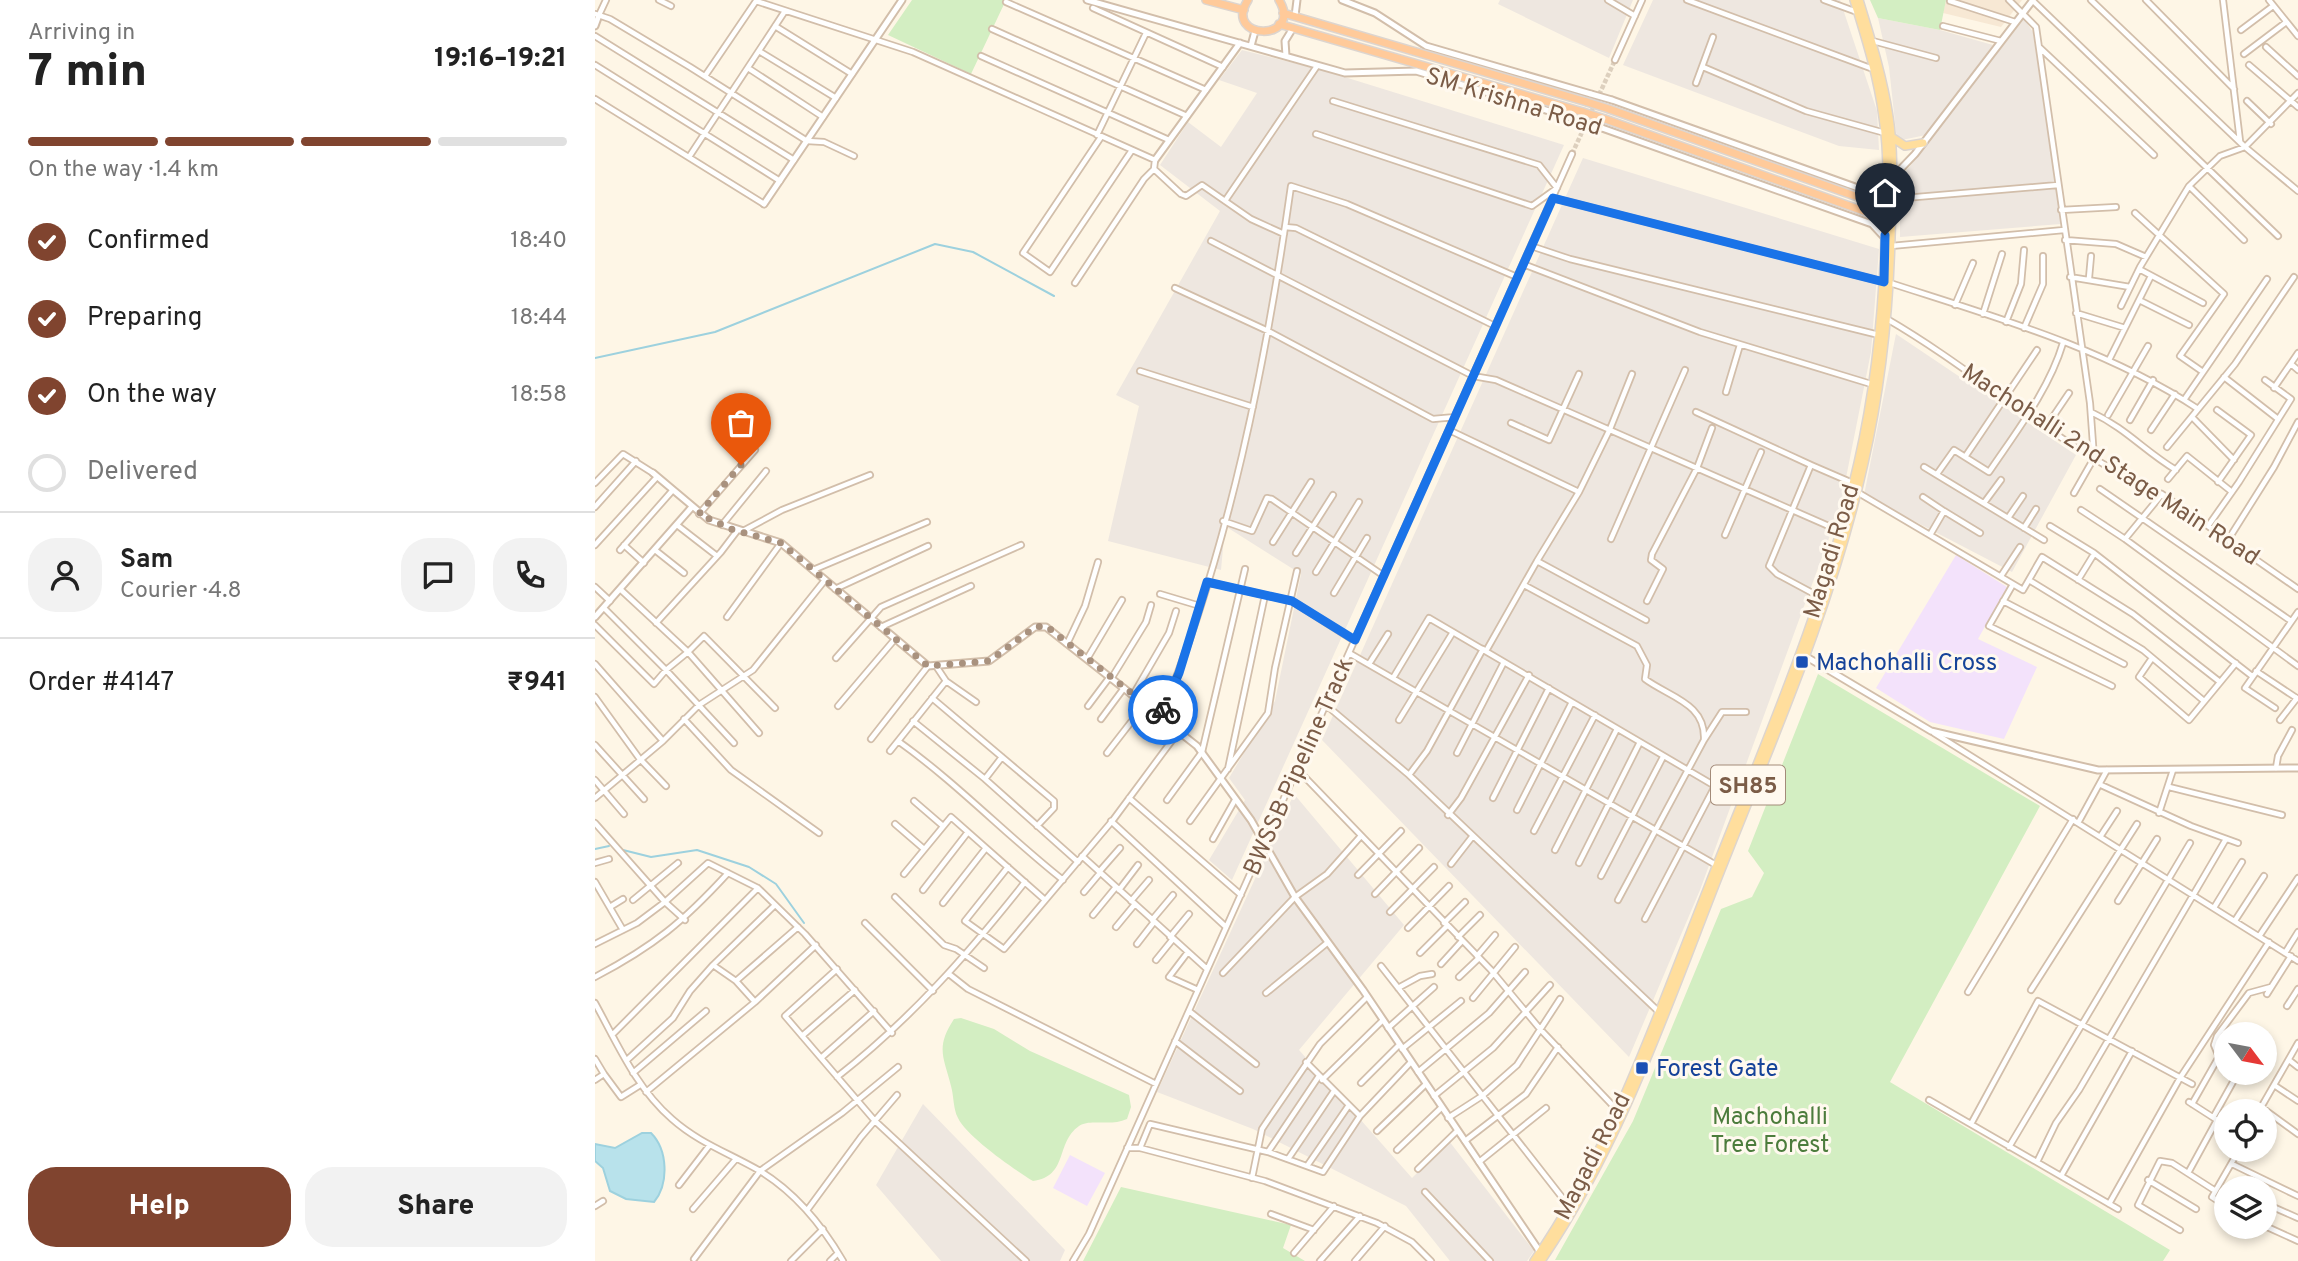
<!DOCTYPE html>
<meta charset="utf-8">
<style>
:root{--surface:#fff;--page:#f2f2f2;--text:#222;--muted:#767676;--line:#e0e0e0;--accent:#80442f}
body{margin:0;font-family:Overpass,sans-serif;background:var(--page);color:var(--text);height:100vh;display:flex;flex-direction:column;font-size:26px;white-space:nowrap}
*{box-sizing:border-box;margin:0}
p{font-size:23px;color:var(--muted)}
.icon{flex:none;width:38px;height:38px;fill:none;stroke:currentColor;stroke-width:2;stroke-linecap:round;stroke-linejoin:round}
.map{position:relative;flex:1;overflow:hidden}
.panel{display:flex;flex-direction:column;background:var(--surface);width:595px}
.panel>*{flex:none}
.needle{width:46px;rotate:122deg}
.tools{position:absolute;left:1619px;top:1022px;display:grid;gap:14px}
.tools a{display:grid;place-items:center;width:63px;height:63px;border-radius:50%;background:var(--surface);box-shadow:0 4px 10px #0003;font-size:35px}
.pin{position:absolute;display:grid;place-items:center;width:60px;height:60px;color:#fff;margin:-72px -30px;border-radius:50% 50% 50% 0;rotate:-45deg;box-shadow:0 0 7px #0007}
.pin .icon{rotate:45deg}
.courier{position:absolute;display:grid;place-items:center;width:70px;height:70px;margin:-35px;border:5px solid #1a73e8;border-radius:50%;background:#fff;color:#222;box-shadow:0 2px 9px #0007}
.overview em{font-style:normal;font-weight:800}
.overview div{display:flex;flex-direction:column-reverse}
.overview{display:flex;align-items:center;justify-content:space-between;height:119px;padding:0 28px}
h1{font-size:46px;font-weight:800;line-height:52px}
.bar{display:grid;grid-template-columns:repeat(4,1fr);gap:10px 7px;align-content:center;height:84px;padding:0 28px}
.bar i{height:9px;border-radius:5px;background:var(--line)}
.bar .on{background:var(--accent)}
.bar p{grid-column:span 4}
.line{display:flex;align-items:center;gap:18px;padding:0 28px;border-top:2px solid var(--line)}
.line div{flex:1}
.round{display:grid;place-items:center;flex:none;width:74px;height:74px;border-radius:28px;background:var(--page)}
ol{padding:0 28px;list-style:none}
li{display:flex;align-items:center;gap:21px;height:77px}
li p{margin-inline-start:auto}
li .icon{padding:7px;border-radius:50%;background:var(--accent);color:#fff;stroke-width:4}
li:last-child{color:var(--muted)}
li i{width:38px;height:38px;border:4px solid var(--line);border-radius:50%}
.cta{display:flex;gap:14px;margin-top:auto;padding:14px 28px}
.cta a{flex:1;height:80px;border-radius:28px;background:var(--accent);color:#fff;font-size:28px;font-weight:800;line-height:80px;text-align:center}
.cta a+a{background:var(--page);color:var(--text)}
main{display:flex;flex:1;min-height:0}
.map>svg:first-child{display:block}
.residential{fill:#f7e8d4}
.industrial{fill:#eee7e0}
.education{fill:#f3e2fb}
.green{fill:#d3eec2}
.water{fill:#b8e2eb;stroke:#9dd1de;stroke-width:2}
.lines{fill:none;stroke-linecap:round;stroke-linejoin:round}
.stream{stroke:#9dd1de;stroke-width:2}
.minor-tunnel{stroke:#ddd0be;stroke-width:4.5;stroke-dasharray:4.5 2;stroke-linecap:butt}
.minor-casing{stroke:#d2beaa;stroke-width:8}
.tertiary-casing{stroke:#d2beaa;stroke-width:9}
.primary-casing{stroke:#ddd5cf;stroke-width:10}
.trunk-casing{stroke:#ddd5cf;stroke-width:10}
.minor{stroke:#fff;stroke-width:4.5}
.tertiary{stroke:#fff;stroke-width:5}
.primary{stroke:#ffde9d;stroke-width:7}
.trunk{stroke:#ffca9a;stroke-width:7}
.tertiary-bridge-casing{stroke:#d2beaa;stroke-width:9;stroke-linecap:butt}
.trunk-bridge-casing{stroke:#ddd5cf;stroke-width:10;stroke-linecap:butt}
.tertiary-bridge{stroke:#fff;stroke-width:5}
.trunk-bridge{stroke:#ffca9a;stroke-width:7}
.done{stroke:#a9927f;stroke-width:7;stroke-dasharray:0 12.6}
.route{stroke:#1a73e8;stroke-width:9}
.transit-dot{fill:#1a4fb4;stroke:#fff9ef;stroke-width:2.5}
.labels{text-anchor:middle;stroke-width:6;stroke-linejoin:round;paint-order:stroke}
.shield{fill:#fff9ef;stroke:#a38b79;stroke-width:2}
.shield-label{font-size:23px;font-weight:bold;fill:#7b5c47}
.street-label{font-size:24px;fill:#7b5c47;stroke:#fff9ef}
.transit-label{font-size:24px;fill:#164399;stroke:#fff9ef;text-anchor:start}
.park-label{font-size:24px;fill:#4c7c3c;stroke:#fff9ef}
</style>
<main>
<section class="panel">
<div class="overview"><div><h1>7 min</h1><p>Arriving in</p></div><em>19:16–19:21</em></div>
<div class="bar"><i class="on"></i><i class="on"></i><i class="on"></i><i></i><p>On the way · 1.4 km</p></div>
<ol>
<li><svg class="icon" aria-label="check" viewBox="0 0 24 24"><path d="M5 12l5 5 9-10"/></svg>Confirmed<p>18:40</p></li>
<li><svg class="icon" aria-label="check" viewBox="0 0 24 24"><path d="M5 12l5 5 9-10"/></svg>Preparing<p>18:44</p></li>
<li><svg class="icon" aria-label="check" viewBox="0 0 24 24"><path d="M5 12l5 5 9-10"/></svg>On the way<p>18:58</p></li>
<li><i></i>Delivered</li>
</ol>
<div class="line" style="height:126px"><a class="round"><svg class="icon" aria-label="person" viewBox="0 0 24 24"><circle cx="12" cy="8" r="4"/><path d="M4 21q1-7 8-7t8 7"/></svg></a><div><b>Sam</b><p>Courier · 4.8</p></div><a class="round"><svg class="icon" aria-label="chat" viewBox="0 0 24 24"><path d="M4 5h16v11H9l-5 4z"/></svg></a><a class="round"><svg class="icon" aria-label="phone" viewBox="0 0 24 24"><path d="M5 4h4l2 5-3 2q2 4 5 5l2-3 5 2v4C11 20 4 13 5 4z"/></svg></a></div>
<div class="line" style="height:91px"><div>Order #4147</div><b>₹941</b></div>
<div class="cta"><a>Help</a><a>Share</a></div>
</section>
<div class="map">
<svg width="1703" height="1261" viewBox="0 0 1703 1261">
<rect width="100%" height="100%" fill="#fef6e6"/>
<!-- residential -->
<path class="residential" d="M1351,0H1427L1406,27L1348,13Z"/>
<!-- industrial -->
<path class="industrial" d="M905,0H1038L1014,58L903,4Z
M1058,0H1245L1282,111L1284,150L1244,146L1028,65Z
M1283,18L1345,30L1398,45L1331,135L1302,141L1294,67Z
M1429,19L1438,32L1466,224L1305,237V179Z
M647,50L727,70L969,145L637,880L614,860L650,800L634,778L680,701L706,574L630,526L626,570L513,541L544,406L521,395L625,211L565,165L593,122L626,147L662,93L624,80Z
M988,158L1284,249L1276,352L1245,508L1105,890L1034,1057L727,740Z
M1301,334L1481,455L1417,572L1269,495Z
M699,794L809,925L704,1050L817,1178L854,1141L939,1251L932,1261H855L811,1206L658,1129L562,1092Z
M328,1104L470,1250L465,1261H346L281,1185Z"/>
<!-- education -->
<path class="education" d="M1361,555L1412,587L1383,639L1442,667L1409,739L1335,722L1281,688Z
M475,1155L510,1173L492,1206L458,1188Z"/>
<!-- green -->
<path class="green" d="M317,0H411L376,74L293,35Z
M1275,0H1351L1345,30L1283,18Z
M1223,674L1445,806L1295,1082L1575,1250L1568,1261L960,1260L1038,1121L1126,909L1157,897L1169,873L1153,851Z
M366,1018L399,1029L435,1051L534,1095L536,1107L532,1119C515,1127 495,1118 484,1126C460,1143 474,1176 438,1181C420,1170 372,1137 363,1118C358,1109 359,1096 356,1086C349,1057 340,1048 359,1019Z
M526,1187L696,1225L688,1248L710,1261H488Z"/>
<!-- water -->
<path class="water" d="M47,1133H56C73,1150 74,1184 59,1202L31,1199L15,1191L8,1168L0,1161V1144L20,1148Z"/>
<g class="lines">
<!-- stream -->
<path class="stream" d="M0,358L120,332L340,244L378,252L459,296
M0,849L14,846
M28,850L56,857L102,850L154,867L181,884L209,923"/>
<!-- minor-tunnel -->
<path class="minor-tunnel" d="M977,154L1020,60"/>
<!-- minor casing -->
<g class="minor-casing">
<path id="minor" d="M64,0L76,6
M1013,0L1040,16
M1092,0L1278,69
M1229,0L1262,12
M1414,0L1441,27L1495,403L1499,458L1479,493
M1437,0L1683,236
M1496,0L1650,147L1703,191
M1551,0L1639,89
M1628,0L1645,141
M1674,0L1703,36
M1355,1L1420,22
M411,2L611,90
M498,8L628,67
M0,14L15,19L95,67L212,141L229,142L259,156
M4,15L11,0
M180,26L257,74
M1348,26L1406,41
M397,29L592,116
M1646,30L1678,6
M0,36L199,160
M1278,41L1341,58
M1444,47L1559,155
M1671,47L1703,76
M164,51L241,98
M1649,54L1690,23
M386,56L574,140
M1020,60L1047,0
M0,65L185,181
M1654,65L1703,107
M1108,67L1211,111L1290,133
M153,68L228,117
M110,76L161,1L318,52L560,160L559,169L586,194L591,196L607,185L656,219L689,234
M1101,83L1118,37
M0,99L169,204
M1652,101L1676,124
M721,134L937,206L962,188L944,165L738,101
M502,135L551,33
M506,137L428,253L455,272L537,150
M94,157L190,11
M1594,186L1649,240
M958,198L1289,282
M1298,199L1463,185
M630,201L722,66
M1466,210L1521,207
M1540,213L1629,294L1585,356L1608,372
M690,227L701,228L900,326
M1470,240L1521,244L1551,257
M616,241L878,376L901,380L1245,531
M936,246L975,259L1284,335
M1296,246L1469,230
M928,264L1105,332L1276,384
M1544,269L1608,303
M1475,277L1535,287
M1494,278L1496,256
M480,283L549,179L559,169
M1295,283C1400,317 1510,348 1603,409
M580,288L673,331L838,419L860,417
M1544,300L1594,325
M1360,305L1378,263
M1526,306L1545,267L1594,186L1625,156L1650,147L1703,93
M1481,313L1530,328
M1388,314L1407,254
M1292,319C1368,363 1434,421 1510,465C1530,476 1544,490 1567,494L1703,589
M1411,322L1426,284L1429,250
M1429,328L1448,284V256
M1514,360L1556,276
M1696,364L1703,370
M545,371L658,407
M1629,377L1683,419
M1679,388L1703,353
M1131,392L1145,345
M1589,400L1672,279
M1622,410L1656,435L1623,482
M1101,412L1216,465
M1496,412C1532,429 1548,450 1581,470
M1513,415L1553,346
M1597,417L1639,460
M1535,420L1558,380
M916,423L954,440L984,374
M1451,427L1474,393
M854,430L984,492L1015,429L1037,374
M1556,430L1580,394
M1572,447L1640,364L1699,277
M1370,457L1442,350
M1329,467L1449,540
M1342,474L1359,450L1394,472C1421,432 1454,390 1468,343
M1573,479L1592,456L1637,492
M0,483L28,454L58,473
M1505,489L1696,621
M984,492L942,561L1051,620
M1262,492L1428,590L1447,557L1538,614L1625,682
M1328,497L1349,511
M1389,503L1406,480
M0,507L41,461
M1486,510L1530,539L1703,666
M104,514L160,450
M1413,518L1428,496
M628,521L657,531L672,498L677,499L789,576
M82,525L122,556
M127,525L171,471
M1455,526L1499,553L1657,676
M1613,526L1644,482L1696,399L1670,380
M1429,528L1441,509
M148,531L187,510L275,475
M1130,535L1166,452
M1335,535L1349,511L1385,533
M1016,539L1090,370
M1530,539L1567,494
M1633,540L1679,467L1703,422
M678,542L716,482
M0,545L62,477
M29,545L49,563
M25,550L77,491
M60,550L89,573
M701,553L738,495
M218,570L332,522
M721,572L764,502
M1406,576L1425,547
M1434,580L1548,650L1609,701
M1483,580L1499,554
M612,582L697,601L760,641
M929,585L1042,646L1052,665L1050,679C1074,697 1111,703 1109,740L1127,712H1151
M1417,586L1394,626L1517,686
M0,587L15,601
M240,589L333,546
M739,593L772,538
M565,594L605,606
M1223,596L1182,574L1174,566L1216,465L1260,484
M1052,601L1068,569L1056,560L1057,554L1102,468L1117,428
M1408,601L1529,664
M9,608L71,670L93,652L25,589
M132,617L186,543
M61,623L126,552L142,531
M0,625L59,684L71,670L139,743
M286,627L376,586
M472,644L490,606L503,562
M891,651L942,561
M754,653L1121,865
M241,658L286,607L426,545
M1557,658L1544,677L1594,720L1641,663
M492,659L527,600
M0,664L68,741
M774,664L793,634
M341,666L351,681L381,702
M1661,671L1703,699
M798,678L834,618L1120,786L1050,919
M516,679L551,622L556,605
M538,695L574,633L581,611
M0,697L44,758L71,786
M337,698L459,801V808L442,826
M731,705L814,775L1063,1011
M243,706L300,639
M493,706L514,678
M1680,708L1650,688L1703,612
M566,716C634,550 671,363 696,186L752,204L922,277
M89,719L136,770L224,833
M506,719L529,688
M804,720L858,632
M1685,720L1702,698
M318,721L390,779L483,862
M164,733L93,652L109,636L180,708
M1339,733L1703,961
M276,739L333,666
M303,741C362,783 411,835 468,880
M0,745L49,799
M295,751L351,681
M512,753L550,704
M862,753L909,662
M1681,768L1683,756L1697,730
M633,769L670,595
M702,769L896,970L945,1029L1022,1110
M814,775L832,751L888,649
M390,779L407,757
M0,780L29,814
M1506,785L1596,826L1643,843
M1120,786L1146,801
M1574,787L1687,815
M0,798L68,741L104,705L158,670L230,580
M534,798L646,895
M898,798L954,688
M572,800L607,752L650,569
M319,801L348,826
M922,810L977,702
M1564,813L1578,770
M853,815L866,798L934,675
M516,821L631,927
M595,821L673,713L680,668L702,571
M0,823L70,902L113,863L163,888L210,934L297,1033
M1483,823L1512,770
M300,824L329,849
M939,831L1000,715
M1505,837L1522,811
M618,839L640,800
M960,850L1022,729
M487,856L612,969
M0,863L14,859
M984,863L1044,744
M856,864L877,837
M413,867L370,921L409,949L518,820L584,731
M504,872L525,848
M309,874L356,817L450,900
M763,875L806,831
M1006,876L1068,757
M0,882L28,930
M328,890L373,832
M524,890L543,865
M489,892L505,873
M780,894L824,848
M300,897L349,945L361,949L389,968
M38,900L83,863
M1023,900L1109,740
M536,901L554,880
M1523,901L1562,839
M348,903L391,848
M1620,906L1647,862
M15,907L28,899
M795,912L839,867
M498,915L521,887
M1641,919L1669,876
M557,920L578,895
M270,923L338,991
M849,923L870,902
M521,927L540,904
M813,928L854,886
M1665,935L1703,878
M575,937L594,914
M863,937L885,915
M0,944L42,923L70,902L90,920
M542,944L559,922
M593,952L574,977L603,990
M825,953L852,926
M1690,953L1703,932
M882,956L900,935
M561,960L578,939
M846,964L867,941
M118,965L141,981
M786,966L973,1205
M242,969L190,1016L280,1121L431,1261
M628,973L700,897L732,874L765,837
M354,974L373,989L561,1084
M0,977C59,946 88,922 133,873
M864,977L884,958
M803,988L825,976L837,974
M1436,990L1542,824
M1373,992L1478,819
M671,993L732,943
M1672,994L1696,956
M878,998L920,947
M160,1002L141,981L203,927
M0,1003C22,1043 41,1088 77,1119C104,1143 134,1153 165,1171C201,1193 227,1225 248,1261
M1692,1006L1703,989
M594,1011L661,1064
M793,1028L839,987
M17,1035L163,888
M207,1036L260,990
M580,1041L645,1091
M807,1049L866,1001
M1624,1057L1619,1045L1622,1036L1654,993L1676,987
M226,1058L279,1011
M0,1059L9,1074
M32,1060L78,1018L95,991L118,965L180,905
M1694,1060L1703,1067
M711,1062L765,1116
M823,1072L894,1013L930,972
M38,1073L111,1011
M242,1077C315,1020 373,954 430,882
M0,1080L9,1074L26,1097L45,1085
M727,1080L788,1020
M766,1083L804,1045
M1679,1085L1703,1101
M51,1092L160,1002L221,945
M839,1096L898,1048L955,985
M1334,1100L1523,1209
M1597,1104L1622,1060L1626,1057L1631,1060
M1666,1107L1703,1134
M1664,1111L1703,1043
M1619,1116L1643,1073
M853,1118L887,1096L922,1065L965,999
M1376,1124L1443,1001L1597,1084
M782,1131L831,1084
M870,1141L931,1094L963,1047
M1414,1147L1595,843
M532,1148H545L670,1181L782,1223L817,1242L836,1261
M545,1148L555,1124L673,1152L728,1172L765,1116L816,1062
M802,1150L846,1108
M673,1152L724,1076
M693,1159L739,1091
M884,1162L951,1108
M1442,1162L1461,1123L1484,1090L1631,839
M1637,1164L1703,1196
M712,1166L754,1105
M823,1169L862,1131
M1593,1173L1622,1120L1594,1102
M1466,1176L1537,1051
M657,1178L667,1129L673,1120L725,1044L772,997
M1553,1180L1601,1209
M84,1185L114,1146
M830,1192L895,1261
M1514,1204L1585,1078L1674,942
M0,1206L8,1201
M1631,1206L1617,1197L1644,1150
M1678,1207L1703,1218
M98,1209L141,1159
M213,1209L266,1137L302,1095
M676,1214L719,1230
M1670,1226L1703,1241
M1585,1230L1543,1205L1565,1161L1577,1163L1619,1190
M699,1253L739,1206
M99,1259L165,1171L247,1113L303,1067
M196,1261L228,1229
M235,1261L243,1253
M478,1261L494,1234L977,154
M725,1261L765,1216
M760,1261L790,1226"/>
</g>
<!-- tertiary casing -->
<g class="tertiary-casing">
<path id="tertiary" d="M492,0L750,73L821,71L984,120
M747,0L780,13L831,46L996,94
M700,16L702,0
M0,26L4,15
M656,46L660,31
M691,56L690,41L698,28
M1017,100L1277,193L1297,178L1320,154L1438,0
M1007,128L1277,224L1289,237
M560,160L645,43
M169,204L307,0
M58,473L114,520L186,543L333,666L394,661L440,627H451L602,746L656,820L700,897L768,990L945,1252
M0,617L96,508
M1210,656L1336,731L1503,770L1703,768"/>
</g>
<!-- primary casing -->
<g class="primary-casing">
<path id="primary" d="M1295,136L1310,146L1328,143
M939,1261C1018,1147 1063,1013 1114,885C1168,747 1230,608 1263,463C1280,389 1288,313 1290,237C1292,198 1294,156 1288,117C1283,77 1271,39 1259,0
M946,1261C1024,1147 1070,1013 1120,885C1174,747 1237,608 1269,463C1286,389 1294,313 1296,237C1297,197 1300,156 1294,117C1288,77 1276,39 1264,0"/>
</g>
<!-- trunk casing -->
<g class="trunk-casing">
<path id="trunk" d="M611,0L649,10
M653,0C627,41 709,42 684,0
M688,13L992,102
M684,24L988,112
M1014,109L1291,207
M1010,119L1291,219"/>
</g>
<!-- minor -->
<use href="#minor" class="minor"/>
<!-- tertiary -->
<use href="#tertiary" class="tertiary"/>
<!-- primary -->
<use href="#primary" class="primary"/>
<!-- trunk -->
<use href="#trunk" class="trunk"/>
<!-- tertiary-bridge casing -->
<g class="tertiary-bridge-casing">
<path id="tertiary-bridge" d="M996,94L1017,100
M984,120L1007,128"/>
</g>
<!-- trunk-bridge casing -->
<g class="trunk-bridge-casing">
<path id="trunk-bridge" d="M992,102L1014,109
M988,112L1010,119"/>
</g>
<!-- tertiary-bridge -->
<use href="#tertiary-bridge" class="tertiary-bridge"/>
<!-- trunk-bridge -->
<use href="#trunk-bridge" class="trunk-bridge"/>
</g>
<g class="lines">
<!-- done -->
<path class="done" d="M146,465L104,514L136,529L186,543L333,666L394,661L440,627L451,626L566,716L568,710"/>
<!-- route -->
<path class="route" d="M568,710L584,673L612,582L697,601L760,640L958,198L1289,282L1290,235"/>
</g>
<!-- markers -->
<g class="transit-dot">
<rect x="1200" y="655" width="14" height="14" rx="3.5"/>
<rect x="1040" y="1061" width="14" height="14" rx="3.5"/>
</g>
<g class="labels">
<!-- shield labels -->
<rect class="shield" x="1116" y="765.5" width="74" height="39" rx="5"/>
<g class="shield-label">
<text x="1153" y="793">SH85</text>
</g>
<!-- street labels -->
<g class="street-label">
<text transform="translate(919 101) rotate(17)" y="8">SM Krishna Road</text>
<text transform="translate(1516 464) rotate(33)" y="8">Machohalli 2nd Stage Main Road</text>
<text transform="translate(1236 551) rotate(-73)" y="8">Magadi Road</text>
<text transform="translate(703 766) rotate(-66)" y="8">BWSSB Pipeline Track</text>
<text transform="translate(997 1156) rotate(-63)" y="8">Magadi Road</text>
</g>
<!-- transit labels -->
<g class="transit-label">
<text x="1221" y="670">Machohalli Cross</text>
<text x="1061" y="1076">Forest Gate</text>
</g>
<!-- park labels -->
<g class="park-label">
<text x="1175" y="1124">Machohalli<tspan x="1175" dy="28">Tree Forest</tspan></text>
</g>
</g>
</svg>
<div class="tools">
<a><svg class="needle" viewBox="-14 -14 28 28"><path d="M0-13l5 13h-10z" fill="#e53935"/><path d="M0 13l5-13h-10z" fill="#767676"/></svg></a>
<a><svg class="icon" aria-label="locate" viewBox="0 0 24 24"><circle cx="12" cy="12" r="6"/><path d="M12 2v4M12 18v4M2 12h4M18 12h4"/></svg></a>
<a><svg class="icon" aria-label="layers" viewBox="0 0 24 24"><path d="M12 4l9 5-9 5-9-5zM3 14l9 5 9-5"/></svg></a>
</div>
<div class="pin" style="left:146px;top:465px;background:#ea580c"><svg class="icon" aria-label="bag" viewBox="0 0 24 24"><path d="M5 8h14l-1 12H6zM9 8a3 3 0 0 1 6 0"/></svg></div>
<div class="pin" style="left:1290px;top:235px;background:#1f2937"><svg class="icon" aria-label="home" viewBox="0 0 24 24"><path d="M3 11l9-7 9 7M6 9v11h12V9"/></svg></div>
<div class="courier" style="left:568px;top:710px"><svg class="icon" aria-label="bike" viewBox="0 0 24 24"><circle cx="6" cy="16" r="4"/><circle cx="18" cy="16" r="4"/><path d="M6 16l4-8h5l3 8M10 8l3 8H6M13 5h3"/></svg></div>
</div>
</main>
